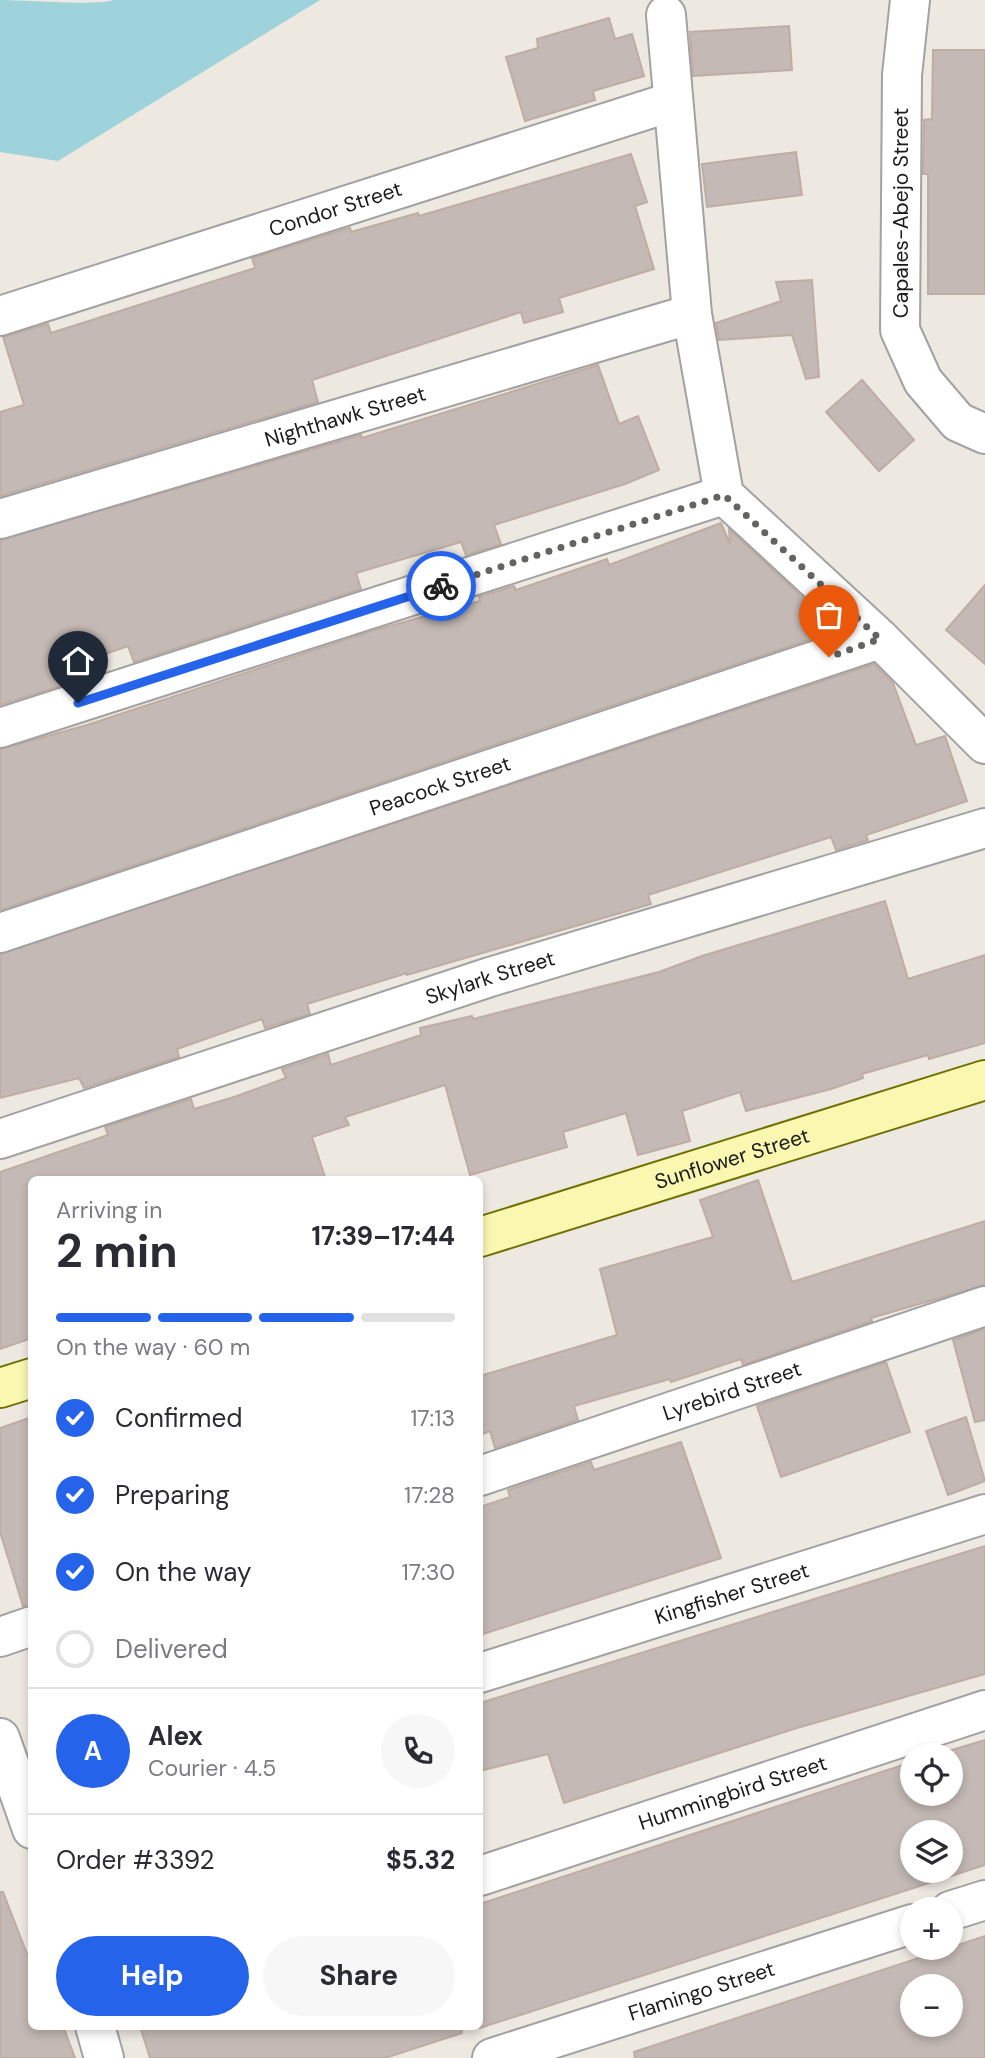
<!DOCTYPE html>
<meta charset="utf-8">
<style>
:root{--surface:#fff;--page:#f7f7f7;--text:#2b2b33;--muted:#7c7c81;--line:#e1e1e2;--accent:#2563eb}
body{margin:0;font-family:"DM Sans",sans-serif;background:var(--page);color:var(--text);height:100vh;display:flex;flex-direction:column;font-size:26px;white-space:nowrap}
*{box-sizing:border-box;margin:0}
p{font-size:23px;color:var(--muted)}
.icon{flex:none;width:38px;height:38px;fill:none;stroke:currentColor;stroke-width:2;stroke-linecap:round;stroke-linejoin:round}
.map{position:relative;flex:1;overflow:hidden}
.side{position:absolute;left:28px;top:1176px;width:455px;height:854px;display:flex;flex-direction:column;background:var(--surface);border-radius:10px;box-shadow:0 4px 10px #0003}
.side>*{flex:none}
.tools{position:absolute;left:900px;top:1743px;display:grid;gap:14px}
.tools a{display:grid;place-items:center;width:63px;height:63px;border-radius:50%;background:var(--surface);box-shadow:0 4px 10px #0003;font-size:35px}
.pin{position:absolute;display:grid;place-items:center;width:60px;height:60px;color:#fff;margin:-72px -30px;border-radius:50% 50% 50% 0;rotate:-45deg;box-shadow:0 0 7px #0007}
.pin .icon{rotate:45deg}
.courier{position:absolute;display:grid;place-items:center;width:70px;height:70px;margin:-35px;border:5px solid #2563eb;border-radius:50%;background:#fff;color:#222;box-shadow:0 2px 9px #0007}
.head em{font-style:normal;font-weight:700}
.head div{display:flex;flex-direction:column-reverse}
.head{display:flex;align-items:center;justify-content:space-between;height:119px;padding:0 28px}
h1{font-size:46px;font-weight:700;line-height:52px}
.bar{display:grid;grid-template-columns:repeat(4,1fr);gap:10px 7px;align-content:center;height:84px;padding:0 28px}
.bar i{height:9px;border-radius:5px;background:var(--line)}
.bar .active{background:var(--accent)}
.bar p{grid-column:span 4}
.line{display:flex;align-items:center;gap:18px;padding:0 28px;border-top:2px solid var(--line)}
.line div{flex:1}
.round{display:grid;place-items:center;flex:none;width:74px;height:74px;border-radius:37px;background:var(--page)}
ol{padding:0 28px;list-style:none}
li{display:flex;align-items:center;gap:21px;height:77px}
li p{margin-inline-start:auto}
li .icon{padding:7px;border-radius:50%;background:var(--accent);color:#fff;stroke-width:4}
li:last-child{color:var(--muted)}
li i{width:38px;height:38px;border:4px solid var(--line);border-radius:50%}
.primary-button{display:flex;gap:14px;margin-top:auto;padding:14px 28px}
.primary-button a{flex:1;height:80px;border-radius:42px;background:var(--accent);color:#fff;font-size:28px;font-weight:700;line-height:80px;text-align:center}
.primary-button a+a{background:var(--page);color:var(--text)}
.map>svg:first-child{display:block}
.water{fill:#9fd3dc}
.building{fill:#c4b9b4;stroke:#bfaca2;stroke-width:2;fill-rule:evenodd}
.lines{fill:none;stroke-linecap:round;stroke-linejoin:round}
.minor-casing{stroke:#a2a2a2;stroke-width:42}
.secondary-casing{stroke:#6f7103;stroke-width:42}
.minor{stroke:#fff;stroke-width:38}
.secondary{stroke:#faf7b1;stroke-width:38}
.done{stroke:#646360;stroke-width:7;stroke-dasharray:0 12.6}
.route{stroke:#2563eb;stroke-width:9}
.labels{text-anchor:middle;stroke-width:5;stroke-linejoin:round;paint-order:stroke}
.street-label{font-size:21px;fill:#1b1b1b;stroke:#fff}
</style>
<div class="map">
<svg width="985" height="2058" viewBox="0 0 985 2058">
<rect width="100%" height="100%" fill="#ede8e0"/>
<!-- water -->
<path class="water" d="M0,0C21,0 100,6 113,0H320L58,161L0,152Z"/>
<!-- building -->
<path class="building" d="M609,18L615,39L632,34L644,76L593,91L595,100L525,121L506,57L538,48L537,39Z
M789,26L792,70L693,76L690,32Z
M933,50H985V294H928V174H923L924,120L932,119Z
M796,152L802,195L707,207L702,164Z
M631,154L647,202L635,206L654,269L559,298L563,312L524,323L521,312L312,380L318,402L0,496V412L24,405L3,337L48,324L51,333L255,268L252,258L345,229L350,228L351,232L418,213L419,216Z
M812,280L819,377L806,379L792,335L719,340L716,323L781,301L776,282Z
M598,365L619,424L638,416L659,470L625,484L494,525L501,544L466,555L461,542L356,573L361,589L134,662L128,646L68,667L73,682L0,705V540L361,435L362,438Z
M862,380L914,440L879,471L826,412Z
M721,523L730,544L729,529L831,624L829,633L0,910V749L87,725L375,630L480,601L479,597L514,586L516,590L607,559L609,565Z
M985,585V664L946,630Z
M874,664L893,683L916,745L945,736L967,801L866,835L868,840L836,850L831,837L648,895L651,904L407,975V973L307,1004L310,1014L265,1028L262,1019L177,1049L179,1057L84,1088L79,1078L0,1098V954Z
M885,901L908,979L985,955V1043L929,1059L928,1055L862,1074L863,1078L831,1089L746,1111L740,1092L682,1111L690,1141L638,1155L626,1113L563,1132L567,1147L470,1175L445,1085L345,1117L349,1125L312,1137L326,1180H32V1338L0,1349V1172L108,1135L105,1127L191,1099L194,1109L234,1097L286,1078L282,1069L328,1054L331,1065L421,1035L420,1028L472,1016L473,1019L659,972L702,956Z
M758,1180L792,1282L985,1221V1285L871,1318L872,1321L743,1365L741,1359L671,1382L670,1379L574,1406L578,1420L495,1448L490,1431L480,1435V1376L617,1335L600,1269L713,1237L700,1200Z
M985,1329V1420L975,1422L953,1340Z
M886,1362L910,1432L781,1477L757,1406Z
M32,1417V1605L23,1606L0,1532V1428Z
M966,1417L985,1481L948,1495L926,1431Z
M681,1442L721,1558L480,1635V1507L510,1497L508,1490L591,1462L594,1470Z
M985,1546V1674L797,1728L564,1803L548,1754L480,1771V1703Z
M985,1740V1865L480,2028V1904L912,1762V1794H950V1755H935ZM912,1832H950V1871H912Z
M0,1892H3L32,1967V2026H63L75,2058H0Z
M985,1936V2058H635L634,2052ZM912,1986H950V2025H912Z
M140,2026H461L462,2033L385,2058H150Z"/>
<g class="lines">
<!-- minor casing -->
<g class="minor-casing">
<g id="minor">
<path d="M910,0L902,75L900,330L923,381L958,422L985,434"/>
<path d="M666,15L692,314L724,495L880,639L985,744"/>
<path id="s1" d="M0,316L671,102"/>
<path id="s2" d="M0,519L692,314"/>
<path d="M0,728L724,495"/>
<path id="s3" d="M0,933L880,639"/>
<path id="s4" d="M0,1139L490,977L985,828"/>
<path id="s5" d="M480,1476L985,1306"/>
<path d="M0,1637L32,1626"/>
<path id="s6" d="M480,1673L985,1514"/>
<path d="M0,1738L32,1829"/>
<path id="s7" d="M480,1876L985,1710"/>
<path d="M950,1911L985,1900"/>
<path d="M95,2026L104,2058"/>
<path id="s8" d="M492,2058L912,1924"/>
</g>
</g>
<!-- secondary casing -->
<g class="secondary-casing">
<g id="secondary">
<path id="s9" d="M480,1237L985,1080"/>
<path d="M0,1388L32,1378"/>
</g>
</g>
<!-- minor -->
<use href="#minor" class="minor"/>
<!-- secondary -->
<use href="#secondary" class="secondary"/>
</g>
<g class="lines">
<!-- done -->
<path class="done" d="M441,586L724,495L880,639L829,657"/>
<!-- route -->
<path class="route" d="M78,703L441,586"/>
</g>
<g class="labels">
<!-- street labels -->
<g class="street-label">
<text dy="7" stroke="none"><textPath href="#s1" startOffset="352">Condor Street</textPath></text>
<text transform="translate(901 213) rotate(-90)" y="7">Capales-Abejo Street</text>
<text dy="7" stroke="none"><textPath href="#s2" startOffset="360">Nighthawk Street</textPath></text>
<text dy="7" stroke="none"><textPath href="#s3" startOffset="464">Peacock Street</textPath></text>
<text dy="7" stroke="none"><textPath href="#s4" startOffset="516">Skylark Street</textPath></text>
<text dy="7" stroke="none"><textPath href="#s9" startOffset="264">Sunflower Street</textPath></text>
<text dy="7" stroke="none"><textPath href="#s5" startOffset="266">Lyrebird Street</textPath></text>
<text dy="7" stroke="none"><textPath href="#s6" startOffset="264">Kingfisher Street</textPath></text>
<text dy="7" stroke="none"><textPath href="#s7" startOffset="266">Hummingbird Street</textPath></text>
<text dy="7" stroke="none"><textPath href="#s8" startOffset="220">Flamingo Street</textPath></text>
</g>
</g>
</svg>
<div class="tools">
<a><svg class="icon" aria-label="locate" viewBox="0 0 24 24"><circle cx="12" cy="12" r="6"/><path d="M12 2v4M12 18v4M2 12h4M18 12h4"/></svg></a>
<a><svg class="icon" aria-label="layers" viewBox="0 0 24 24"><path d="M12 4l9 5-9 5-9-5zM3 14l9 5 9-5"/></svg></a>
<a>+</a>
<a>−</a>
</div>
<div class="pin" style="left:829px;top:657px;background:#ea580c"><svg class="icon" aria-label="bag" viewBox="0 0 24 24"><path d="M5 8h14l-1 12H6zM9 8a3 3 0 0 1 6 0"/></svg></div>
<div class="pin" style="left:78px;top:703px;background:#1f2937"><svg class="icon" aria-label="home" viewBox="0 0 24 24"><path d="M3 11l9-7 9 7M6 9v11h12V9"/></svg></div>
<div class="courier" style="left:441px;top:586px"><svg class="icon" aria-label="bike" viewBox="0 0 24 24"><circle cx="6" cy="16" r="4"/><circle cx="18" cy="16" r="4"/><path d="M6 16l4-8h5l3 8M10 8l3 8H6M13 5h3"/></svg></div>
<section class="side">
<div class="head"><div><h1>2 min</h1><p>Arriving in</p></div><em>17:39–17:44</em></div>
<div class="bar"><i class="active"></i><i class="active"></i><i class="active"></i><i></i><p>On the way · 60 m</p></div>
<ol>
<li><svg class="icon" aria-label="check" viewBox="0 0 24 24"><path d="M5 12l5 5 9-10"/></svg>Confirmed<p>17:13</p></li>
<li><svg class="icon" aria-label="check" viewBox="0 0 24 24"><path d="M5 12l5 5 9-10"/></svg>Preparing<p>17:28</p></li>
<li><svg class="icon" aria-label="check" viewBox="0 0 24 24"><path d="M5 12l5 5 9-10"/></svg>On the way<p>17:30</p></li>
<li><i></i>Delivered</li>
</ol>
<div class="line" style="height:126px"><b class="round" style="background:var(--accent);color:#fff">A</b><div><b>Alex</b><p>Courier · 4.5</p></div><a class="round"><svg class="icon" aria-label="phone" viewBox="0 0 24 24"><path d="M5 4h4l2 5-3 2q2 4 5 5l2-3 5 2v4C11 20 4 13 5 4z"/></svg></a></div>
<div class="line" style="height:91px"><div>Order #3392</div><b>$5.32</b></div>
<div class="primary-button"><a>Help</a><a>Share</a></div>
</section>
</div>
